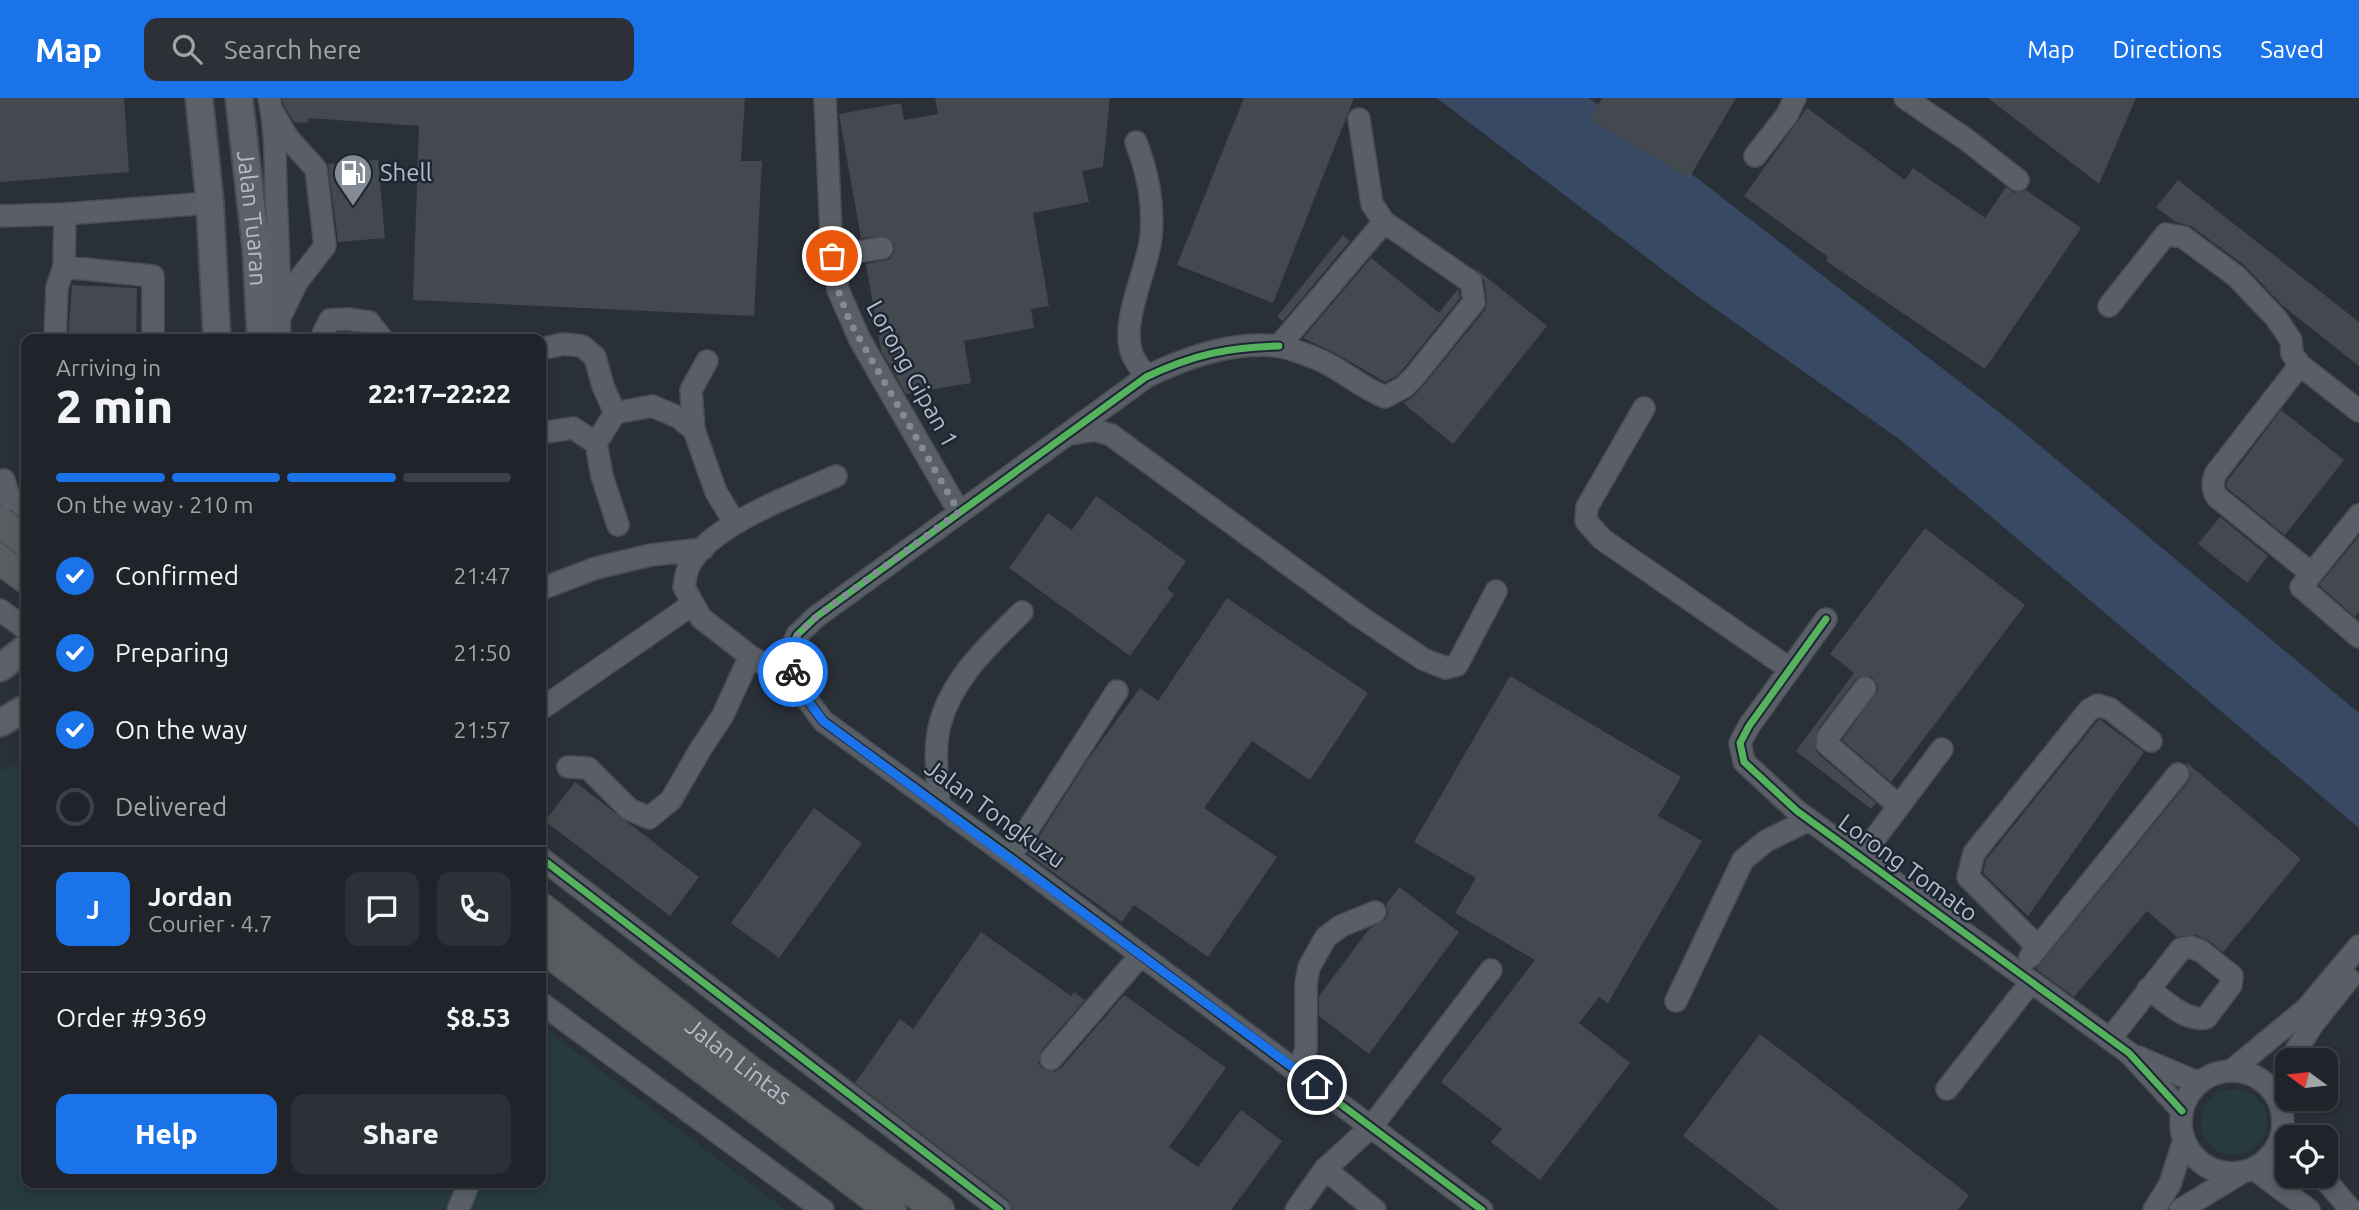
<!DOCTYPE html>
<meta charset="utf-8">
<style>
:root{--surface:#20242a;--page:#2d3036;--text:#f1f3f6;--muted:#a2a4a8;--line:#3d4147;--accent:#1a73e8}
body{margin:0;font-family:Ubuntu,sans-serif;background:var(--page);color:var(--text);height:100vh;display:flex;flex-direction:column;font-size:26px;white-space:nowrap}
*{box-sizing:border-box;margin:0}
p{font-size:23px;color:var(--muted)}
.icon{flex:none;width:38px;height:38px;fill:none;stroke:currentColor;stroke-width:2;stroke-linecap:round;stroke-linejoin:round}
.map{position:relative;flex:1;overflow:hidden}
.side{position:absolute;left:21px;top:236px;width:525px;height:854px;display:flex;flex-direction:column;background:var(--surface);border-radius:14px;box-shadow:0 4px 10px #0003,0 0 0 2px var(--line)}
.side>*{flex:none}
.needle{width:46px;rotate:285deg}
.buttons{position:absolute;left:2275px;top:950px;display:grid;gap:14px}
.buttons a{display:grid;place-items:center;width:63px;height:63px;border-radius:14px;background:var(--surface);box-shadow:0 4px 10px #0003,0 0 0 2px var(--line);font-size:35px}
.pin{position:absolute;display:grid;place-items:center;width:60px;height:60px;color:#fff;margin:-30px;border:4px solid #fff;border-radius:50%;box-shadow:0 2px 7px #0007}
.courier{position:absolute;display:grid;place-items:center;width:70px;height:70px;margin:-35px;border:5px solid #1a73e8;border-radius:50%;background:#fff;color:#222;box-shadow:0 2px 9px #0007}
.headline em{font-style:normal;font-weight:800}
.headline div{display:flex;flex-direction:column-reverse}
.headline{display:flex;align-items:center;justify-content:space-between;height:119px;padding:0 35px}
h1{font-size:46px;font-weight:800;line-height:52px}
.bar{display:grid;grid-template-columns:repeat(4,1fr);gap:10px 7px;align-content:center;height:84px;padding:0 35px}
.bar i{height:9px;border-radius:5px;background:var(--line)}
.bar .current{background:var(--accent)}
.bar p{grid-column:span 4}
.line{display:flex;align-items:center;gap:18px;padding:0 35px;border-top:2px solid var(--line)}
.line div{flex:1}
.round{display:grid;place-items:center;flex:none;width:74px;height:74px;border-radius:14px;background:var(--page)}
ol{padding:0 35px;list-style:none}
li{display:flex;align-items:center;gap:21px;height:77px}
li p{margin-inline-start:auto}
li .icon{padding:7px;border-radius:50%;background:var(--accent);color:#fff;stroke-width:4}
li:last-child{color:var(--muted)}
li i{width:38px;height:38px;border:4px solid var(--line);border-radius:50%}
.action{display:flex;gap:14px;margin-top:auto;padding:14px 35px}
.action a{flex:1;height:80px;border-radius:14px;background:var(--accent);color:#fff;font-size:28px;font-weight:800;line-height:80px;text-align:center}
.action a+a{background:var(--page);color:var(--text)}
header{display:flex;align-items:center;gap:42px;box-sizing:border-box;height:98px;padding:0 35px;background:var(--accent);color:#fff}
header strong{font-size:33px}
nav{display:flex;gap:38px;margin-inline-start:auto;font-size:24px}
.search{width:490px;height:63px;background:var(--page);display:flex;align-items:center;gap:18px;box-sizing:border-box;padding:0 24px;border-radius:14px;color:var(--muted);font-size:26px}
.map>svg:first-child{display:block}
.green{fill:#273a3e}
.water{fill:#384963}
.building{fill:#444950}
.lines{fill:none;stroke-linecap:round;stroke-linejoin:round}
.minor-casing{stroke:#484c53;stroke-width:24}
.major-casing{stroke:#484c55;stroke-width:30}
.highway-casing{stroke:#474c53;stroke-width:33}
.minor{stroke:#5a5e66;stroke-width:21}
.major{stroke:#5c6168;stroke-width:26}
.highway{stroke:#5a5d60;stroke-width:30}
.highway-bridge-casing{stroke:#474c53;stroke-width:33;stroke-linecap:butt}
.highway-bridge{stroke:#5a5d60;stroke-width:30}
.cycleway-casing{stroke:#1d2633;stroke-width:11}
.cycleway{stroke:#56b35d;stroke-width:7}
.done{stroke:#848b96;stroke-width:7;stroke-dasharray:0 12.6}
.route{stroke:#1a73e8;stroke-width:9}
.labels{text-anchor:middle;stroke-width:5;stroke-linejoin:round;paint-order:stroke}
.poi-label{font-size:24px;fill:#b4bcc9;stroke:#1d2633;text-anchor:start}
.street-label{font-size:24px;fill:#b4bcc9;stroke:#1d2633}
</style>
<header>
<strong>Map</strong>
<div class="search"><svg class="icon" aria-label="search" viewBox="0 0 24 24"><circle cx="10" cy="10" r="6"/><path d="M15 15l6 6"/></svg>Search here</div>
<nav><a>Map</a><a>Directions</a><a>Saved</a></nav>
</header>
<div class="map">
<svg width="2359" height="1112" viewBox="0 0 2359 1112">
<rect width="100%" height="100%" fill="#2a3038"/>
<!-- green -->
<path class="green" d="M26,660V1085H541V927L785,1112H0V673Z
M2201 1024a33 33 0 1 1 66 0a33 33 0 1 1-66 0Z"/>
<!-- water -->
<path class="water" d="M1437,0H1589L1706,87L2014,326L2359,615V730L1903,344L1696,197Z"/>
<!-- building -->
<path class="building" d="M0,0H124L129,74L0,84Z
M282,0H745L741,63H762L754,218L413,202L419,28L309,20L308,25L294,24L284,8Z
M935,0H1110L1103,69L1082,73L1089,104L1033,115L1049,208L1031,211L1034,230L964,243L971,285L906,296L881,252L866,166L890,161L894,154L895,147L886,138L861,140L839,16L901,5L904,22L938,16Z
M1244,0H1354L1273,205L1177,167Z
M1602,0H1736L1689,80L1590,21Z
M1988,0H2136L2099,86Z
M1807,10L1905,82L1913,70L1985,120L2006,89L2015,95L2026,92L2081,130L1985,271L1826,163L1828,159L1744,98Z
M378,62L385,140L338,144L328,66Z
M2178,82L2359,224V268L2282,207L2244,167L2191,128L2176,124L2156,109Z
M1343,137L1350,143L1283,223L1277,219Z
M1371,160L1439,215L1458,191L1460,200L1404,270L1396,278L1385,284L1335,255L1303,240Z
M1475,170L1547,228L1453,346L1403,305L1413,299L1424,287L1485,212L1487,203L1484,182Z
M72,187L137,190L136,242H68Z
M2281,312L2344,362L2285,437L2227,390L2226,387L2228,382Z
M1096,398L1186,463L1167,491L1174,496L1130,558L1009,470L1048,415L1072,432Z
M2220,419L2268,458L2247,485L2198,446Z
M1925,430L2025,507L1891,684L1842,642L1878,592L1877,586L1872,579L1861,578L1855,582L1818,631L1815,650L1818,656L1876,705L1871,711L1796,653L1854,575L1830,556Z
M2359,438V514L2355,519L2319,487Z
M1227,500L1368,595L1310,682L1252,643L1204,710L1277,759L1208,859L1134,807L1122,824L1028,756L1087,663L1140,590L1158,603Z
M1510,578L1681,679L1658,718L1702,743L1608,905L1599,899L1579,925L1630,965L1540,1082L1491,1044L1502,1031L1441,984L1535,862L1455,815L1476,780L1414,744Z
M2099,621L2144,654L2028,818L1983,775L1986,762Z
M2186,664L2301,761L2223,854L2209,843L2196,837L2177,839L2147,813L2074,899L2036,871L2188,684L2191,677Z
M575,684L699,779L670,818L545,723Z
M814,710L862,745L779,860L731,825Z
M1399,789L1459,834L1369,956L1319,918V898L1369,831L1386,821L1388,815L1386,807Z
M981,834L1071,898L1074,894L1085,902L1041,953L1038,965L1043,971L1055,974L1061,970L1124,897L1226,970L1169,1049L1198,1069L1241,1012L1282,1043L1231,1112H1013L1008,1102L855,985L900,921L913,931Z
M1760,936L1969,1097L1958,1112H1779L1683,1038Z"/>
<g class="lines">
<!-- minor casing -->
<g class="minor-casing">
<path id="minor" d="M269,0C276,31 275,65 276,96C278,145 281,193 279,242
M825,0L832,158L838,192L860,242L959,414
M1905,0L1967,42L2018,82
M274,16L288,40L316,71L325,148L297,184L282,215
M1359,21L1372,106L1384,124L1471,184L1474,204L1414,279L1404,289L1385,299C1363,290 1348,277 1328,266C1317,260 1290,250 1277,248C1233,243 1185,260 1146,279L816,519L797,537L790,553L795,585L823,623L1010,759L1482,1112
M1136,44C1148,76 1154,105 1151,139C1147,174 1120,223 1132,256C1135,264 1142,272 1146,279
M1755,58L1787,17L1795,0
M0,118L65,116L210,105
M832,158L882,150
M64,169L153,178V242
M2109,208L2166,136L2183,139L2236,178L2276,220L2291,242L2292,256L2300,267L2359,313
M55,242L57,189L64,169L65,116
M325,242L323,236L330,222L347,221L369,224L383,242
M1279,248L1384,124
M541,251L563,246L582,248L595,259L603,288L615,315
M2300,267L2216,375C2212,384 2212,391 2217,399L2312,476
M1644,310L1587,409L1586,423L1602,441L1790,571
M694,332L691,292L707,263
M541,335L573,330L596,345
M1071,336L1095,332L1111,337L1359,518L1423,561L1446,570L1457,567L1496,493
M2359,417L2301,489L2359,539
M618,427L602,378L596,345L615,315L652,308L678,319L694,332L716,394L735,425
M0,439L12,408L4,382
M541,491L596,470L651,457L703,451
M0,512L26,531
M1826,521L1749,628L1740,645L1744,664L1797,713L2129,955L2182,1013
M795,585L750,558L701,520L684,489C685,483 686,474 689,468C709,427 796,396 836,378
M1865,590L1828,639L1827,646L1898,707
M541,611L693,506
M568,669L588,670L629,711L649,720L671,702L700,652L723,617L750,558
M939,708C938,682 933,652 940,626C952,580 990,546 1022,514
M1010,759L1117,593
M541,760L1000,1112
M1860,760L1942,651
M2038,849L1968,779L1974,755L2089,612L2098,607L2110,611L2151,643
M2030,859L2178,676
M1676,903L1743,762L1766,743L1809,722
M541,905L823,1112
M2110,941L2181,851L2191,849L2201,853L2232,878L2231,887L2206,920C2185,924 2165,902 2148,891
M2138,959L2199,985
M1051,961L1140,858
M2290,962L2313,926L2349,881
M2181 1024a51 51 0 1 1 102 0a51 51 0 1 1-102 0Z
M2231,973L2307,910L2359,848
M1298,974L1306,951V886L1309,869L1326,839L1341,828L1375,814
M1947,991L2031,884
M1325,1071L1375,1112
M2254,1071L2309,1112
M2322,1078L2351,1112
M458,1112L469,1085
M1296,1112L1325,1071L1372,1028L1491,872
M2154,1112L2170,1086L2184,1042
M2180,1112L2241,1075"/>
</g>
<!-- major casing -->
<g class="major-casing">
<g id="major">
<path d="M199,0L210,105L217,242"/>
<path id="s1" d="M239,0L256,150L261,242"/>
<path d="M0,570L26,550"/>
<path d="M0,625L26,610"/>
</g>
</g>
<!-- highway casing -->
<g class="highway-casing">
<g id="highway">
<path d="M0,461L26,480"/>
<path id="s2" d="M541,810L752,975L939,1112"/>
<path d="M541,848L891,1112"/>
</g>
</g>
<!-- minor -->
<use href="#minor" class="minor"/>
<!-- major -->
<use href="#major" class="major"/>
<!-- highway -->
<use href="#highway" class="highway"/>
<!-- highway-bridge casing -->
<g class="highway-bridge-casing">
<path id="highway-bridge" d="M0,424L26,443"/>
</g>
<!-- highway-bridge -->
<use href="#highway-bridge" class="highway-bridge"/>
<!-- cycleway casing -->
<g class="cycleway-casing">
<path id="cycleway" d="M1279,248C1228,249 1192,257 1146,279L816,519L797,537L790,553L795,585L823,623L1010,759L1482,1112
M1826,521L1749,628L1740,645L1744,664L1797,713L2129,955L2182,1013
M541,760L1000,1112"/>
</g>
<!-- cycleway -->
<use href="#cycleway" class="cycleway"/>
</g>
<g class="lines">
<!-- done -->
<path class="done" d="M793,574C788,544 795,538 816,519L959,414L850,224L838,192L832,158"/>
<!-- route -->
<path class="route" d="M793,574L795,585L823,623L1317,987"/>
</g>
<!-- icons -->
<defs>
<g id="fuel-pin" transform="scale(2.0125)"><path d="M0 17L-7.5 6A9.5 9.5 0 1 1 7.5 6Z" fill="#848b96" stroke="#1d2633"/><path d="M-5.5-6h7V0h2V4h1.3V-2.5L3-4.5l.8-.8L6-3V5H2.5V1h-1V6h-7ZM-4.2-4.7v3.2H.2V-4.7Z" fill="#fff"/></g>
</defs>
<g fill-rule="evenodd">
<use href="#fuel-pin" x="353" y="75"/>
</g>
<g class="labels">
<!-- poi labels -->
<g class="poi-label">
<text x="380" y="83">Shell</text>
</g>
<!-- street labels -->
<g class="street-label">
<text dy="8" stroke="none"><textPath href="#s1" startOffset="121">Jalan Tuaran</textPath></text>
<text transform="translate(912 276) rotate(61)" y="8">Lorong Gipan 1</text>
<text transform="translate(995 716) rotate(36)" y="8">Jalan Tongkuzu</text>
<text transform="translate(1908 770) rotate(36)" y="8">Lorong Tomato</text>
<text dy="8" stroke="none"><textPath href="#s2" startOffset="250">Jalan Lintas</textPath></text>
</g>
</g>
</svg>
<div class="buttons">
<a><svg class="needle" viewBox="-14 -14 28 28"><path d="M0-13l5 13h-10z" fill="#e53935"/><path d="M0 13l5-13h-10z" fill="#a2a4a8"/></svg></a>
<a><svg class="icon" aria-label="locate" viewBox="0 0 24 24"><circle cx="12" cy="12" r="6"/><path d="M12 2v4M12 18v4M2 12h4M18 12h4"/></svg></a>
</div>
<div class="pin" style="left:832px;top:158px;background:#ea580c"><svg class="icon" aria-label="bag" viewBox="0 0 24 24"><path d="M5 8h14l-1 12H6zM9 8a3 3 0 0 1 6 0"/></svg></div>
<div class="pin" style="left:1317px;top:987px;background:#1f2937"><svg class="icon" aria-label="home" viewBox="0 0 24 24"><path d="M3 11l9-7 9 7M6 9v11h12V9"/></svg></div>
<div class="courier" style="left:793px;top:574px"><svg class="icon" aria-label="bike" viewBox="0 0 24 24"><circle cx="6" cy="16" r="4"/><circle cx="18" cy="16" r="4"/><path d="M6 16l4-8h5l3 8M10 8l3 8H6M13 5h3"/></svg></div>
<section class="side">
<div class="headline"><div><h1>2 min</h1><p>Arriving in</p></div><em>22:17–22:22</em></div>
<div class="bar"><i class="current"></i><i class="current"></i><i class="current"></i><i></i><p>On the way · 210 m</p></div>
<ol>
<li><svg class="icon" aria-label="check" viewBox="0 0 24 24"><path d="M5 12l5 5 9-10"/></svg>Confirmed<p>21:47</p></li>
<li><svg class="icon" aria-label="check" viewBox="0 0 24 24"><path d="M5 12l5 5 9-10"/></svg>Preparing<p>21:50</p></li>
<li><svg class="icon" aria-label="check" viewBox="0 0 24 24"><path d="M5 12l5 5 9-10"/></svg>On the way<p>21:57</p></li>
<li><i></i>Delivered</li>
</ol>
<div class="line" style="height:126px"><b class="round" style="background:var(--accent);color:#fff">J</b><div><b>Jordan</b><p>Courier · 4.7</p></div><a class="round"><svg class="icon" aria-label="chat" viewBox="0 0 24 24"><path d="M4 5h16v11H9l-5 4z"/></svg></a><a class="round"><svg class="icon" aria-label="phone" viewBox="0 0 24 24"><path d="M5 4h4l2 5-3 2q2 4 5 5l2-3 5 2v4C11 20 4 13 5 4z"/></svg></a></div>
<div class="line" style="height:91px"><div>Order #9369</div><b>$8.53</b></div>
<div class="action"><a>Help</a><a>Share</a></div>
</section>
</div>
